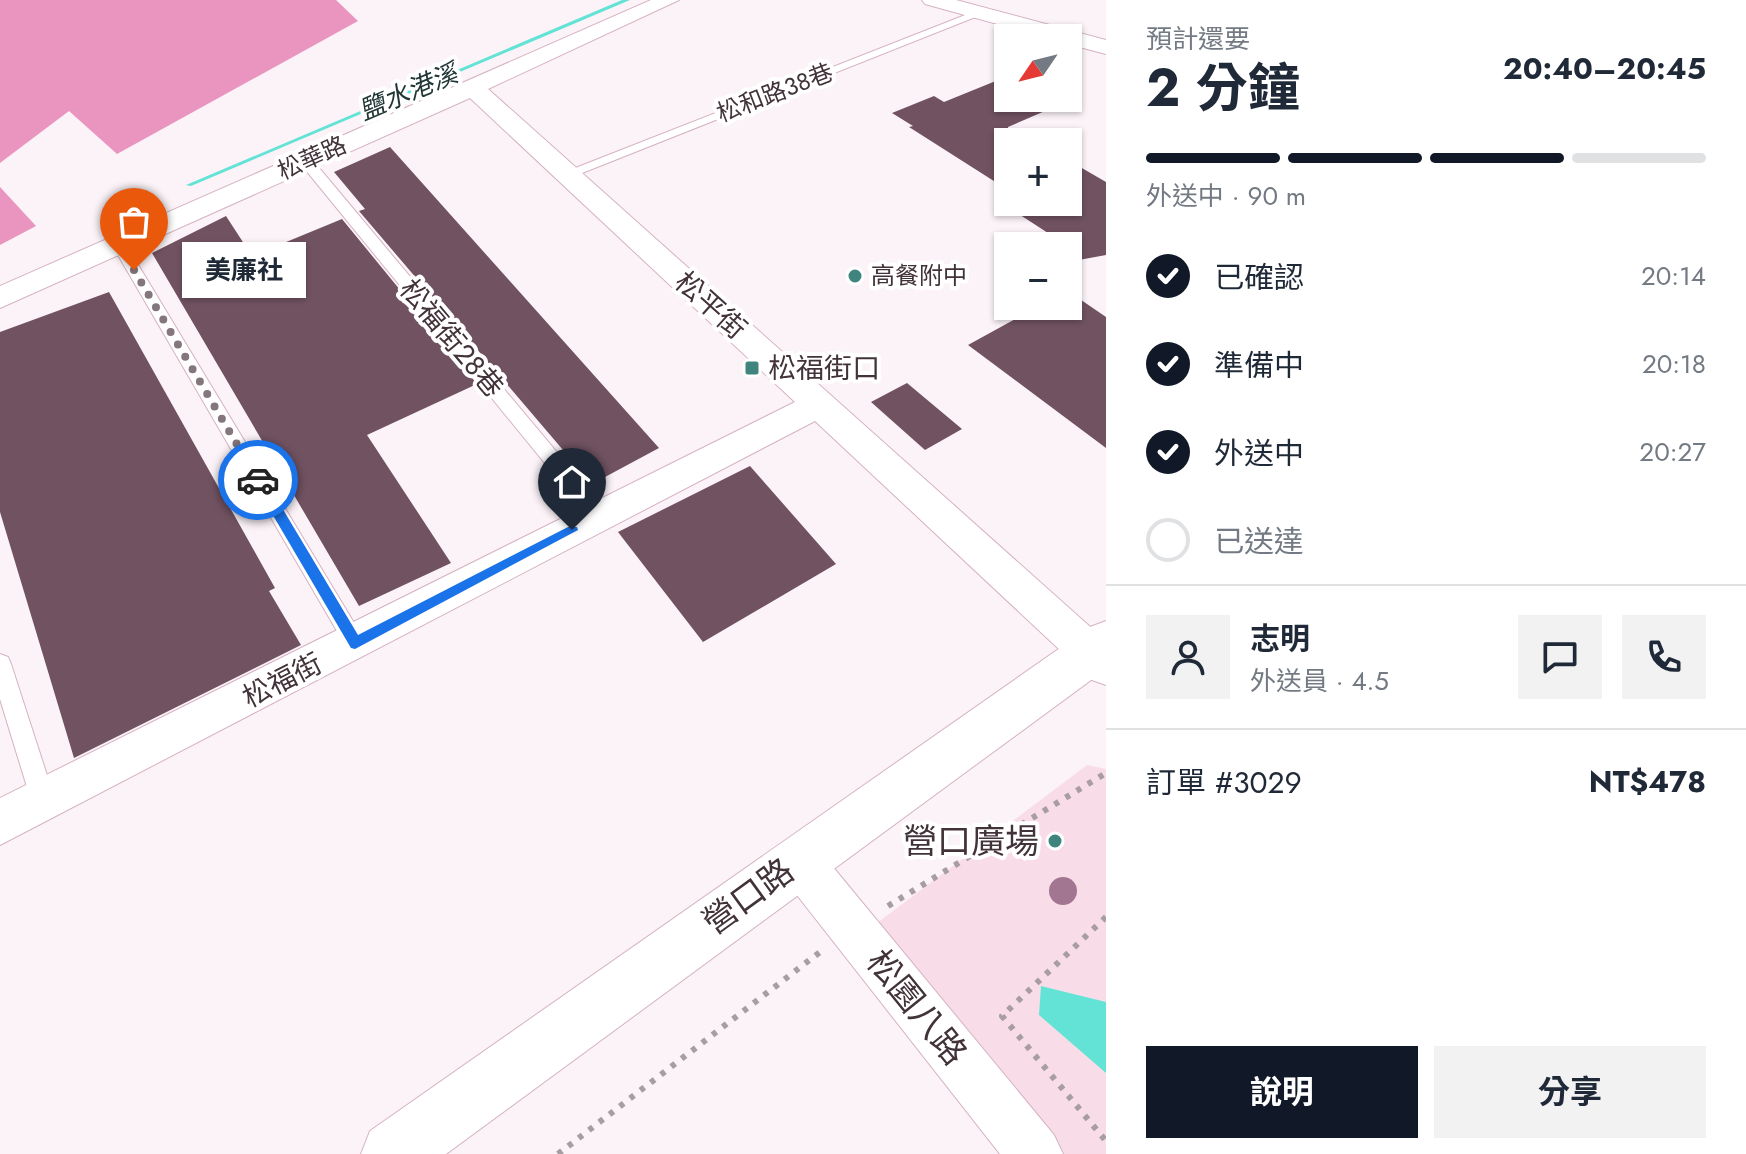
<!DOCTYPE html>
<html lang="zh-TW">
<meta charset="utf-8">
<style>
:root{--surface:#fff;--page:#f2f2f3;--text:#1f2937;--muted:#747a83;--line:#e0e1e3;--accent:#111827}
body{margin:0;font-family:Jost,"Noto Sans TC",sans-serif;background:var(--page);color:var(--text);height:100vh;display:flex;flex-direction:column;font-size:30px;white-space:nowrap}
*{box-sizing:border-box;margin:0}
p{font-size:26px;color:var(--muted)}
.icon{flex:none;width:44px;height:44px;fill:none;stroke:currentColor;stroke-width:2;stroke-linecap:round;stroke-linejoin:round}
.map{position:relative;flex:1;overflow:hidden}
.details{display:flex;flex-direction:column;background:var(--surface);width:640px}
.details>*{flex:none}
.needle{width:52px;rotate:235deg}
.tools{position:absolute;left:994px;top:24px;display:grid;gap:16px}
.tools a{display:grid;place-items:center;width:88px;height:88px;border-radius:0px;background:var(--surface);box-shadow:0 2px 6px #0004;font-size:40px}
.pin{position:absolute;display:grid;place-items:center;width:68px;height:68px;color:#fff;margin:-82px -34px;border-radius:50% 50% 50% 0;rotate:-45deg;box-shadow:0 0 8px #0007}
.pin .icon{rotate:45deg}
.courier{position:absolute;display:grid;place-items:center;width:80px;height:80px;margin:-40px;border:6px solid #1a73e8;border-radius:50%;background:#fff;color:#222;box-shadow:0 2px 10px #0007}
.bubble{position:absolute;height:56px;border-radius:0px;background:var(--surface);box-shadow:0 2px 6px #0004;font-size:26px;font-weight:700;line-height:56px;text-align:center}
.overview em{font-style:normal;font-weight:700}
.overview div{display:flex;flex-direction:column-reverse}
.overview{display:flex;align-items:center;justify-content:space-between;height:136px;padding:0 40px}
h1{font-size:52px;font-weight:700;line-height:60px}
.bar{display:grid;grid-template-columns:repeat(4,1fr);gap:12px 8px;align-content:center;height:96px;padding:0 40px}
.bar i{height:10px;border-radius:6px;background:var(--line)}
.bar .active{background:var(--accent)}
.bar p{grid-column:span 4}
.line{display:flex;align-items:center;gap:20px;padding:0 40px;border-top:2px solid var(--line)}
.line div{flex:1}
.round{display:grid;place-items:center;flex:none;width:84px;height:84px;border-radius:0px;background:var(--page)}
ol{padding:0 40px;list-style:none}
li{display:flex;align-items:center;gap:24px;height:88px}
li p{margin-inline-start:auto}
li .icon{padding:8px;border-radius:50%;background:var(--accent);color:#fff;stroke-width:4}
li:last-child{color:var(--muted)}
li i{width:44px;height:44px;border:4px solid var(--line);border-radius:50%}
.cta{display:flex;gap:16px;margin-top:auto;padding:16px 40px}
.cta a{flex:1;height:92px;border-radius:0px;background:var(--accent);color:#fff;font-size:32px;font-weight:700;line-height:92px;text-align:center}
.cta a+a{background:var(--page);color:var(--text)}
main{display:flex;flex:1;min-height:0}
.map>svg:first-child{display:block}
.green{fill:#f8dde9}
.forest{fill:#ea95bf}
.water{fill:#63e3d6}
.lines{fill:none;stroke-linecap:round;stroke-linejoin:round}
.stream{fill:#63e3d6;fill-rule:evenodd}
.building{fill:#715261}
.lane-casing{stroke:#d6b2c2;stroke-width:2}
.street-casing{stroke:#d6b2c2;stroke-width:2}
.secondary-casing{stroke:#d6b2c2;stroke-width:2}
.path{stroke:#a89da2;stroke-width:6;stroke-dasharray:5 8;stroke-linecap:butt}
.lane{fill:#fff;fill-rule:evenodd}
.street{fill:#fff;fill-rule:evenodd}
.secondary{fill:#fff;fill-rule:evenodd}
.tree{fill:#a27690}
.route{fill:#1a73e8}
.done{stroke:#83767c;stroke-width:8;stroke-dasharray:0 14.4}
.poi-dot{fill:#3f857e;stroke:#fff;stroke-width:3}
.labels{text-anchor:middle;stroke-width:8;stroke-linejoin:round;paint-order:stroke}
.far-street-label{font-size:24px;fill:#42333a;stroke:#fff}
.far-poi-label{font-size:24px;fill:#42333a;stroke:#fff;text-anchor:start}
.far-water-label{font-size:26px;font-style:italic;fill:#203634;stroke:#fff}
.street-label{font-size:28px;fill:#42333a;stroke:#fff}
.poi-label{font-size:28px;fill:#42333a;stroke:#fff;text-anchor:start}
.near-poi-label{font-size:34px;fill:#42333a;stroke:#fff;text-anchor:end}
.near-street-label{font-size:34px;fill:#42333a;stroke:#fff}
</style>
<main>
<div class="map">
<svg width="1106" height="1154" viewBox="0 0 1106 1154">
<rect width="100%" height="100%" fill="#fbf3f7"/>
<!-- green -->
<path class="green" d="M1087,765L1106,769V1154H1037L861,935Z"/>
<!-- forest -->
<path class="forest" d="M0,0H336L358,21L117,154L69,111L0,163Z
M0,187L36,226L0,245Z"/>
<!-- water -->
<path class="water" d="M1041,986L1106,1002V1073L1039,1015Z"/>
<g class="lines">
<!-- stream -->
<path class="stream" d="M622,0H630L191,186L186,185Z"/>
</g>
<!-- building -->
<path class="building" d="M1008,76V98H1075L1008,127V190L909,127L913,126L892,113L934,96L944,102Z
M390,147L659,448L592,484L359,211L365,209L334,172Z
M1068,160L1106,182V255L1068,262V246L1000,202H1068Z
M226,216L252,256L342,219L477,384L367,435L451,563L359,606L152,253Z
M1068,291L1106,317V448L968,345L1039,306H1068Z
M109,292L275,588L269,591L301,645L74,758L0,512V332Z
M907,383L962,429L925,450L871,402Z
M750,466L836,564L703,642L618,532Z"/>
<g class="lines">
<!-- lane casing -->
<g class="lane-casing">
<path id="lane" d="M978,10L988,12L572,177L560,174Z
M300,157H310L606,511L609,516L606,521H592L300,163Z
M118,238L125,243L362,636L366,643L362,650L355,652L348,650L111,243Z
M0,654L8,657L11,664L55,800L51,808L43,812L35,808L31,800L0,699Z"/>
</g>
<!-- street casing -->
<g class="street-casing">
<path id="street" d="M651,0H679L488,89L1106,641V685L1092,680L815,421L0,845V798L795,402L470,98L0,308V286Z
M922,0H956L1106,40V54L1068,44V38H1048L925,4Z
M798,837L814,844L1054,1135L1063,1154H1000L782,876L775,860L782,844Z"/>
</g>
<!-- secondary casing -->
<g class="secondary-casing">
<path id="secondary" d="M1106,621V669L446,1154H361L370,1131L1090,627Z"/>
</g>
<!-- path -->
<path class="path" d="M888,906L1106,773
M1106,917L1002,1016L1106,1141
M558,1154L820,952"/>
<!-- lane -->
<use href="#lane" class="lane"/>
<!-- street -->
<use href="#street" class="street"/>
<!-- secondary -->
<use href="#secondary" class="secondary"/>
</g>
<!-- trees -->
<circle class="tree" cx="1063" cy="891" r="14"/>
<!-- route -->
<path class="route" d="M254,476H263L358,635L568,527H577L578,530L355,649L351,648L254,483Z"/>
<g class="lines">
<!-- done -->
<path class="done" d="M134,270L258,480"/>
</g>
<!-- markers -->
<g class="poi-dot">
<circle cx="855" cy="276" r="8"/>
<rect x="744" y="360" width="16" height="16" rx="4"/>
<circle cx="1055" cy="841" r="8"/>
</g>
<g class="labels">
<!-- far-street labels -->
<g class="far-street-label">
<text transform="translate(775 93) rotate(-21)" y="8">松和路38巷</text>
<text transform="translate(312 158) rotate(-24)" y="8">松華路</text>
</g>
<!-- far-poi labels -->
<g class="far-poi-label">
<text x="871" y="284">高餐附中</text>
</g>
<!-- far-water labels -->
<g class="far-water-label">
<text transform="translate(408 92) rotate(-23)" y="9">鹽水港溪</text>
</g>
<!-- street labels -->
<g class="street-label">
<text transform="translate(711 305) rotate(42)" y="10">松平街</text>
<text transform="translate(452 338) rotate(50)" y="10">松福街28巷</text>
<text transform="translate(282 680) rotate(-27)" y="10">松福街</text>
</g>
<!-- poi labels -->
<g class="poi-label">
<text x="768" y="378">松福街口</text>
</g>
<!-- near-poi labels -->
<g class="near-poi-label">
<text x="1039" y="853">營口廣場</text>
</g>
<!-- near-street labels -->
<g class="near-street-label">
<text transform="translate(748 896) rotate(-36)" y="12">營口路</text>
<text transform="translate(917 1007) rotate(51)" y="12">松園八路</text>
</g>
</g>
</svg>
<div class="tools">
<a><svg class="needle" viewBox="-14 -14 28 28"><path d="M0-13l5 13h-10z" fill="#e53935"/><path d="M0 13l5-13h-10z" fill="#747a83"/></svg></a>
<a>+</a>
<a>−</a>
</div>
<div class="pin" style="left:134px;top:270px;background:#ea580c"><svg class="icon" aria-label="bag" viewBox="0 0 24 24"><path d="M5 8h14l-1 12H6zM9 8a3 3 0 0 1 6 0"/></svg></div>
<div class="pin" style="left:572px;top:530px;background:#1f2937"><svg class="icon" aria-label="home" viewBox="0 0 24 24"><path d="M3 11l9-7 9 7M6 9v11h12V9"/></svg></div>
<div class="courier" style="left:258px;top:480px"><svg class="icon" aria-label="car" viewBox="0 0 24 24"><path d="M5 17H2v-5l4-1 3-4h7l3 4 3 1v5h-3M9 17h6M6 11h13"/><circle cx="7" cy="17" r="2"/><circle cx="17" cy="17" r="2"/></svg></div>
<div class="bubble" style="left:182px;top:242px;width:124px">美廉社</div>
</div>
<section class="details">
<div class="overview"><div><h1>2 分鐘</h1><p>預計還要</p></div><em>20:40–20:45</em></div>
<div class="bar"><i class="active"></i><i class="active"></i><i class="active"></i><i></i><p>外送中 · 90 m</p></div>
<ol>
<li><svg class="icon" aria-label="check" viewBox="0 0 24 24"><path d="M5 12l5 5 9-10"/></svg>已確認<p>20:14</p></li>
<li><svg class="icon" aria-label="check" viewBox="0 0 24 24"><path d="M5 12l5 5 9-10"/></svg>準備中<p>20:18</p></li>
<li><svg class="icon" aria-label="check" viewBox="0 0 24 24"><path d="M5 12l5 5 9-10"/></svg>外送中<p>20:27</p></li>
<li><i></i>已送達</li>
</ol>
<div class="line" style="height:144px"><a class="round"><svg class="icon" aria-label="person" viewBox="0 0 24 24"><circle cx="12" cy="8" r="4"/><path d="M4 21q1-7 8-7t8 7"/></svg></a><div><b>志明</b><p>外送員 · 4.5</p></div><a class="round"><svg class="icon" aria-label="chat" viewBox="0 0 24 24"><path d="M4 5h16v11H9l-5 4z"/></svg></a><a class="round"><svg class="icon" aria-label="phone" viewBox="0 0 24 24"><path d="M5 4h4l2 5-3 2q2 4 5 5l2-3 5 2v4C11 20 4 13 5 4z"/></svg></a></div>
<div class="line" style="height:104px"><div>訂單 #3029</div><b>NT$478</b></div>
<div class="cta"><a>說明</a><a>分享</a></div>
</section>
</main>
